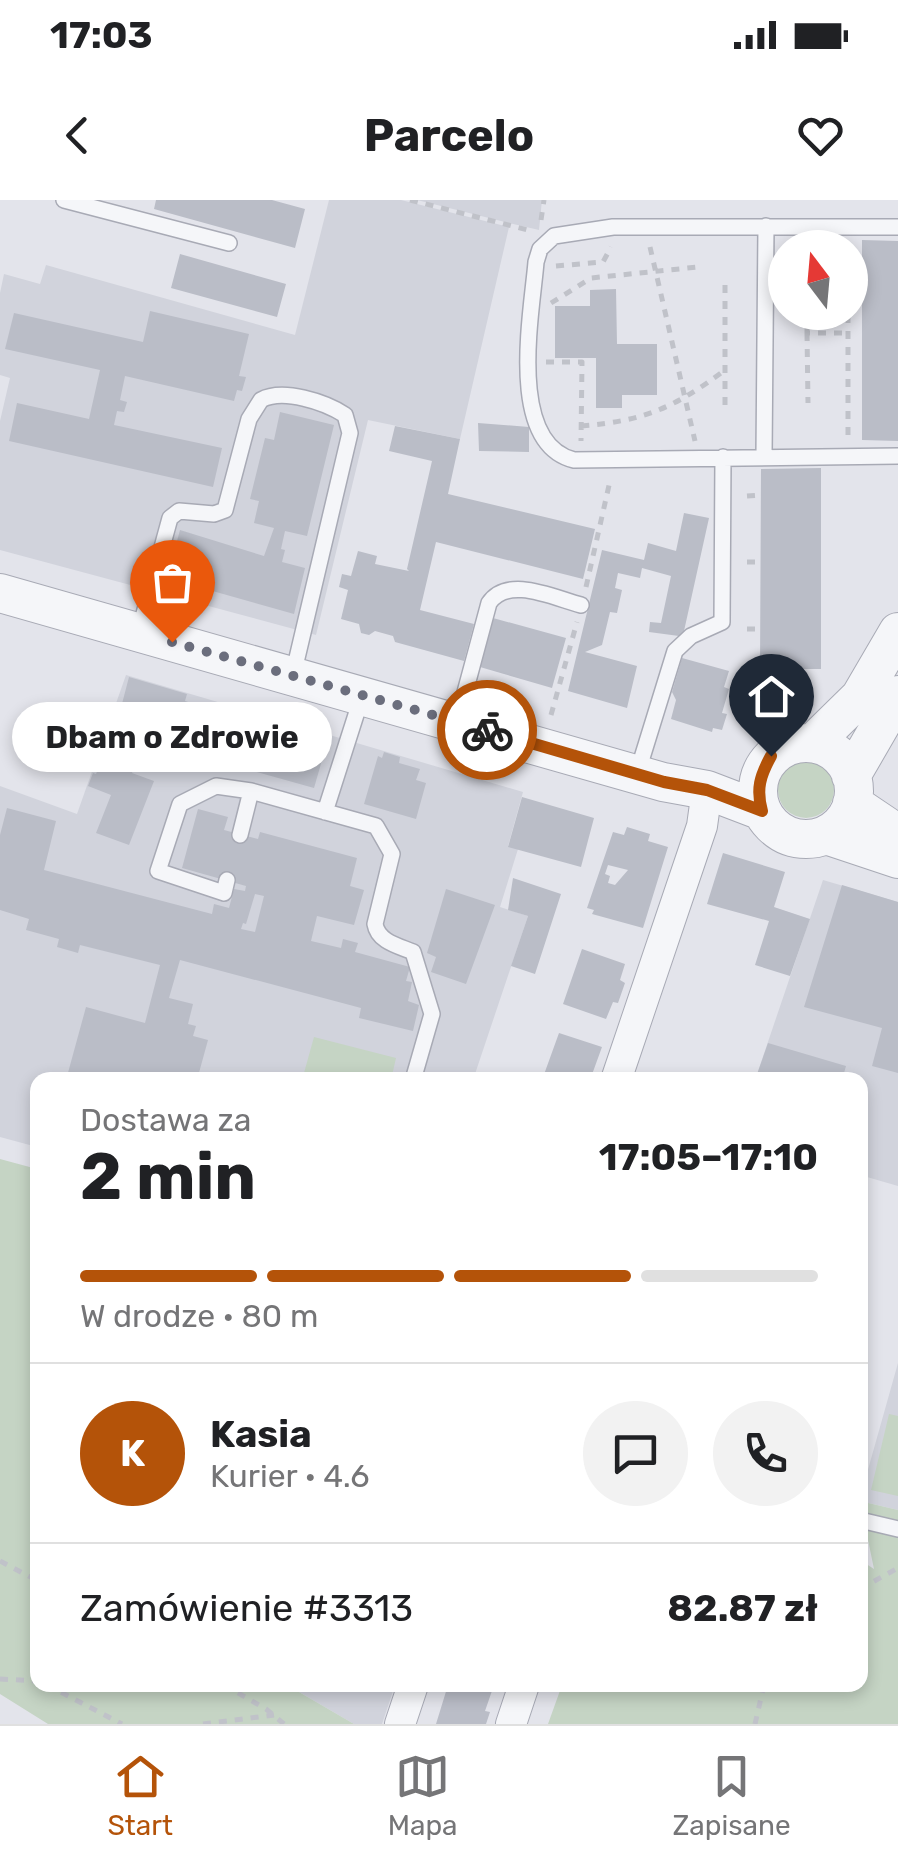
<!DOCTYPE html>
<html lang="pl">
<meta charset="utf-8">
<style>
:root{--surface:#fff;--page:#f2f2f2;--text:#202124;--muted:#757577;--line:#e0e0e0;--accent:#b45309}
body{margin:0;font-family:Rubik,sans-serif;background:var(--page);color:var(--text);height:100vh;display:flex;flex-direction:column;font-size:38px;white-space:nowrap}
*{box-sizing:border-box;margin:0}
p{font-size:32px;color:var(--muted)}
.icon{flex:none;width:55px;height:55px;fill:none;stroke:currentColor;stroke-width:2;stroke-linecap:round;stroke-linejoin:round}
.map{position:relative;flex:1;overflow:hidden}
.details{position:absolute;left:30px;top:872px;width:838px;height:620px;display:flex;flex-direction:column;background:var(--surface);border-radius:20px;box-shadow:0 5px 15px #0003}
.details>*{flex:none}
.needle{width:65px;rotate:344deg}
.buttons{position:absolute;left:768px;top:30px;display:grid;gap:20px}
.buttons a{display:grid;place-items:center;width:100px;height:100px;border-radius:50%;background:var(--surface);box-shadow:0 5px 15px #0003;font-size:50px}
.pin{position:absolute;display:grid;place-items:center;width:85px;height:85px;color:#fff;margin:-102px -42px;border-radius:50% 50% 50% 0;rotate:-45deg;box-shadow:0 0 10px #0007}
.pin .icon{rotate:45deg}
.courier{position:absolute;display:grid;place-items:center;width:100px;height:100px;margin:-50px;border:8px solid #b45309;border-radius:50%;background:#fff;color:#222;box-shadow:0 2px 12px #0007}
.bubble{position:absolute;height:70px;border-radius:35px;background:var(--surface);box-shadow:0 5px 15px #0003;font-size:32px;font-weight:700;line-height:70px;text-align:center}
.headline em{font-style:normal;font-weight:700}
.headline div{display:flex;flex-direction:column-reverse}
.headline{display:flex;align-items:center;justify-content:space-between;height:170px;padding:0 50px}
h1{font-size:65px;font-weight:700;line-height:75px}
.bar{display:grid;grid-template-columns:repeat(4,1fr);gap:15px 10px;align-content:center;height:120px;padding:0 50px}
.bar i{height:12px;border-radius:8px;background:var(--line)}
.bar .on{background:var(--accent)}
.bar p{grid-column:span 4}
.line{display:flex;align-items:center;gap:25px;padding:0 50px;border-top:2px solid var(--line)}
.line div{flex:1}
.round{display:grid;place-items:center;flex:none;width:105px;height:105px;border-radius:52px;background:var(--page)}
.status{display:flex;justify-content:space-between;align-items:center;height:70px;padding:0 50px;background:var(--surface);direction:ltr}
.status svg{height:28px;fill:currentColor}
header{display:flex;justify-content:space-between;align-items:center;height:130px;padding:0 50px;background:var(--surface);font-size:45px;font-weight:700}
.tabs{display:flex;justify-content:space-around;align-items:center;height:140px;border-top:2px solid var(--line);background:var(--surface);font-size:28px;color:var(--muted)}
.tabs a{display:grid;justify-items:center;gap:5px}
.tabs .on{color:var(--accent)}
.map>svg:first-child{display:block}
.built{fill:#d1d3dc}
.green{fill:#c5d4c4}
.building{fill:#babdc7;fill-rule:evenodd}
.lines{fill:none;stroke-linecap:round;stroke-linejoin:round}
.service-casing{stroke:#a8aab5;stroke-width:18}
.minor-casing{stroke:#a8aab5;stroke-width:32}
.tertiary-casing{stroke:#a8aab5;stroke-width:40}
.path{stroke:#c0c2c9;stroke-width:5;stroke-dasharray:8 8;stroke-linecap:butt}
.service{stroke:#f5f6f9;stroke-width:15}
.minor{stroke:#f5f6f9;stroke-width:30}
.tertiary{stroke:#f5f6f9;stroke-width:38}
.done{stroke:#6b6e7d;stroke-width:10;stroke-dasharray:0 18}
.route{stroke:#b45309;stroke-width:12}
</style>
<div class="status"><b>17:03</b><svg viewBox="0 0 49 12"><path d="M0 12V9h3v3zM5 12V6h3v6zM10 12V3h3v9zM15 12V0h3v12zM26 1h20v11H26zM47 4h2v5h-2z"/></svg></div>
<header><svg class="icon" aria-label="back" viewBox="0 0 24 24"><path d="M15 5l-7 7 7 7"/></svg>Parcelo<svg class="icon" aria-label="heart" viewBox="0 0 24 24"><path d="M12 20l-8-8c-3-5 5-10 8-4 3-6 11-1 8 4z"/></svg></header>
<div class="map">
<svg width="898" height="1524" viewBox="0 0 898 1524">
<rect width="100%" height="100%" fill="#e3e4eb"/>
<!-- built -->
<path class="built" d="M329,0H401L509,27L460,239L368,220L316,435L0,350V221L10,178L0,175V93L4,74L40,84L46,65L295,135Z
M417,0H542L539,30L509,23Z
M126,475L523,592L508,646L518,649L500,707L528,716L473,880H38L37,947L0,937V586L77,614Z
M823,680L898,702V986L860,975V880H755Z
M898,1163V1310L860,1301V1298Z
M287,1485H395L382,1524H354Z"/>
<!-- green -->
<path class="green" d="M778 590a28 28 0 1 1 56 0a28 28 0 1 1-56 0Z
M314,837L396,858L391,880H302Z
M0,959L37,969L38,1485H287L354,1524H48L0,1494Z
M889,1214L898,1216V1296L871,1290Z
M860,1301L898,1310V1524H548L562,1485H860V1360L874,1369Z"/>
<!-- building -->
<path class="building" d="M156,0H272L305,9L295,48L154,9Z
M862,40L898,41V241L862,240Z
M180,54L286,84L277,117L171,88Z
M616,89L617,144H657V195H622V208H596V158H555V106H590V90Z
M150,111L249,134L239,176L246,177L242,191L237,190L234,201L125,176L120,200L127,202L124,212L117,211L114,225L222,248L213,287L9,241L17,203L89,219L100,170L5,149L14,113L143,142Z
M280,212L334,225L307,336L285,331L281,349L285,350L282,362L305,368L294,414L209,390L205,394L167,378L180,330L264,356L274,328L254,323L259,301L250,299L265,238L274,240Z
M478,223L529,227V252L479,251Z
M395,226L460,239L448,294L595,329L583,379L436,342L420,410L474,424L464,461L395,442L393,436L375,431L369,435L361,433L359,424L341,419L348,390L339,387L342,374L351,376L358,351L377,356L375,364L409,371L407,369L432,261L389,251Z
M821,268V469H760L761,269Z
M684,313L709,318L684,431L679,436L649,432L650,422L661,423L671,376L642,368L640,378L618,373L615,388L622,390L617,413L610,412L602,445L585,452L637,466L627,508L568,491L602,350L644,360L648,343L676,351Z
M493,418L566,438L552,488L480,467Z
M682,458L729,471L724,487L729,489L722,513L727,514L722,530L713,528L712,532L671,519L676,500L672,492Z
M129,477L187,494L185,501L220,512L222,504L329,536L314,588L228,564L226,572L203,566L209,547L149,529L132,573L154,581L129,645L96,633L111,595L88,586L93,573L96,574L118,519Z
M384,552L400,557L399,563L420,569L416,580L426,583L416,619L364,604L378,556L382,558Z
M522,597L594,618L581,667L508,647Z
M7,608L56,621L44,670L212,714L214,704L229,708L234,689L245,691L246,686L182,668L198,609L228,617L224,630L258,639L260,632L357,658L350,686L364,690L354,725L317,716L311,741L341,748L343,739L358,743L355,752L410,767L406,781L412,782L408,801L419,805L413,831L359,818L361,808L180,760L169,798L193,804L188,824L196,826L193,836L208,840L197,880H66L86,807L145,823L160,765L80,745L78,753L57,747L59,739L26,730L29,719L0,710V635ZM255,694L264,696L255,732L241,729L243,723L246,724Z
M627,627L650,634L648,641L668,647L643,728L592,714L594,710L587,708L613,632L624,635ZM608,665L628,670L615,685L608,683L610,676L605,674Z
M723,653L785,672L774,707L810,719L790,776L755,765L769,721L707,704Z
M513,678L561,694L535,774L511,766L528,716L508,710Z
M842,685L898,702V873L872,866L882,828L804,807Z
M446,689L495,705L466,784L431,772L436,757L427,753Z
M582,749L625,764L620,780L625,783L618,803L613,802L606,819L563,804Z
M559,833L602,847L590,880H542Z
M768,843L846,866L842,880H755Z
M448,1485H494L485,1511L490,1512L486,1524H436Z"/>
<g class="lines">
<!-- service casing -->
<g class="service-casing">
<path id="service" d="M64,0L229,43
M898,27H613L554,36L540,49L536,62C532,112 506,243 574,260L898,256
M764,256L766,26
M139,432L170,318L179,311L214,314L225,310L249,219L261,200C283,188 325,202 345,215L350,233L293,475
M457,522L489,403C508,375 554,398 581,405
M637,574L675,451L691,436L722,422L723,257
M325,612L362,496
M240,635L251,591
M227,680L224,693L158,671L180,604L216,586L251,591L376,626L392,654L375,724C378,742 399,746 413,752L432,814L413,880
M860,1320L898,1329"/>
</g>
<!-- minor casing -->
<g class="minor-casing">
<path id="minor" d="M616,880L702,626L707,590
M400,1524L413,1485
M511,1524L524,1485"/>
</g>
<!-- tertiary casing -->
<g class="tertiary-casing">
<path id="tertiary" d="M0,393L663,582L707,590L762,611
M813,543L860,497L898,432
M758 591a48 48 0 1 1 96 0a48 48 0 1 1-96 0Z
M851,576L898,495
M852,603L898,634
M826,635L898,659"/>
</g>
<!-- path -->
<path class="path" d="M410,0L528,30
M541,20L544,0
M650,47L695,241
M556,66L603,62L611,47
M725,85V207
M551,103L591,78L698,67
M807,112V133H848
M807,133L808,203
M546,162H582L581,241
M581,226C644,221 674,208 725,170
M848,235V112
M747,296L760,295
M747,362H760
M586,387L610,281
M747,429H760
M551,515L577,422
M0,1361L38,1381
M860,1389L898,1368
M0,1479L38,1481
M47,1485L122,1524
M224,1485L266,1509L284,1524
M203,1524L274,1515
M755,1524L764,1485"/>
<!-- service -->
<use href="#service" class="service"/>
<!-- minor -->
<use href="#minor" class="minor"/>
<!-- tertiary -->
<use href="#tertiary" class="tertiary"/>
</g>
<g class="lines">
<!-- done -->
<path class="done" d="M172,442L487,530"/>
<!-- route -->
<path class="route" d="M487,530L664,582L707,590L762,611C756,589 760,576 771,556"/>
</g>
</svg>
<div class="buttons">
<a><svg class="needle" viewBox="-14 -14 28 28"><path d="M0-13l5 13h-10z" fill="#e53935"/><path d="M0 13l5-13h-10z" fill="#757577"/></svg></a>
</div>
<div class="pin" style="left:172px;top:442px;background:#ea580c"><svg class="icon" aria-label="bag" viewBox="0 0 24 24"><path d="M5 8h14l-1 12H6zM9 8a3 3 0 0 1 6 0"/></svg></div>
<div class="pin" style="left:771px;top:556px;background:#1f2937"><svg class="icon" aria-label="home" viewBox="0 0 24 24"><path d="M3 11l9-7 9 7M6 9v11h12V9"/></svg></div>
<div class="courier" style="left:487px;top:530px"><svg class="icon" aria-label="bike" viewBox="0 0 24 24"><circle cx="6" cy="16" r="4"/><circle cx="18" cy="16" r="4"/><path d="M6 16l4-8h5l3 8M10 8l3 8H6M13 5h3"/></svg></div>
<div class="bubble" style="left:12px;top:502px;width:320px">Dbam o Zdrowie</div>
<section class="details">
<div class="headline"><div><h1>2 min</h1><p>Dostawa za</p></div><em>17:05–17:10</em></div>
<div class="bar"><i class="on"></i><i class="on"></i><i class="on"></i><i></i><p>W drodze · 80 m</p></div>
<div class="line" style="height:180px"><b class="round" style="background:var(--accent);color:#fff">K</b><div><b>Kasia</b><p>Kurier · 4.6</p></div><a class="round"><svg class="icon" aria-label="chat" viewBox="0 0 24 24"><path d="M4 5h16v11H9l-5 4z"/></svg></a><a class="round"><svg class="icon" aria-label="phone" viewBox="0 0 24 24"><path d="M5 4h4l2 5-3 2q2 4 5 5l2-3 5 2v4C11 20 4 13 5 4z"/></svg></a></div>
<div class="line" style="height:130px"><div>Zamówienie #3313</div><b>82.87 zł</b></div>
</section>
</div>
<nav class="tabs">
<a class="on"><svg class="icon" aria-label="home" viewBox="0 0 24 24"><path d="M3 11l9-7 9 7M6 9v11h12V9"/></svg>Start</a>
<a><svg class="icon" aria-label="map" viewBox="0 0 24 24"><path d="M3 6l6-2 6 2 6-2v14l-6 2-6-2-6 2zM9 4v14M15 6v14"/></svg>Mapa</a>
<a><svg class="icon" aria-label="saved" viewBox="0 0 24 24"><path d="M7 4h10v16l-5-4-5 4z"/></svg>Zapisane</a>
</nav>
